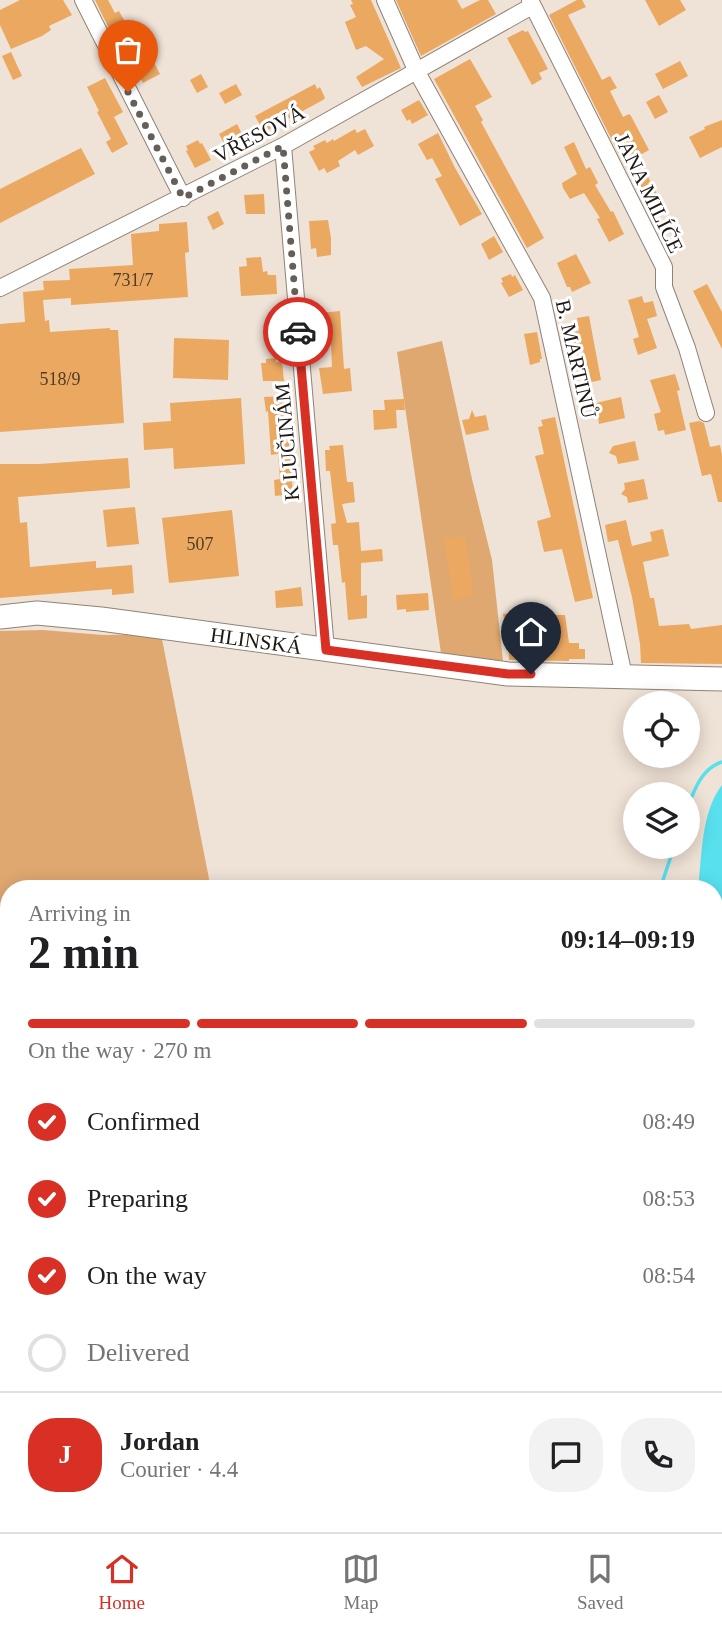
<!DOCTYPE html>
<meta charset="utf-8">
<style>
:root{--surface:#fff;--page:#f2f2f2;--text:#202124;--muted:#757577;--line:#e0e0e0;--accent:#d93025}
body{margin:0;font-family:Georgia,serif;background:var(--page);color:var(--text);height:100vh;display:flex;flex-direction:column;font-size:26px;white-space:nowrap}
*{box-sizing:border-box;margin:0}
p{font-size:23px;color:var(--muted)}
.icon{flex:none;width:38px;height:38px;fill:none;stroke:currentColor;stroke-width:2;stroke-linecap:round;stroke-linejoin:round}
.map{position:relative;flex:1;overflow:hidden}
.drawer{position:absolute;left:0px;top:880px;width:723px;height:653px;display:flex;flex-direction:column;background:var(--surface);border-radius:28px 28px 0 0;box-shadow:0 4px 18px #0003}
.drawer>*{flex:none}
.fabs{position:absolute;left:623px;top:691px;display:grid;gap:14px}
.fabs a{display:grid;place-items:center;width:77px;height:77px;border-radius:50%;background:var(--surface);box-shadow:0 4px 18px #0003;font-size:35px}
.pin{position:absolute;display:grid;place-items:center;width:60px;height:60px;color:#fff;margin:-72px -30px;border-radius:50% 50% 50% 0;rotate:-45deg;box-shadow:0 0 7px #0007}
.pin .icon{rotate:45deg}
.courier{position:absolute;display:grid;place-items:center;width:70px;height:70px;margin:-35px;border:5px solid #d93025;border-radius:50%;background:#fff;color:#222;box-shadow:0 2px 9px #0007}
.summary em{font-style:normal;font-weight:700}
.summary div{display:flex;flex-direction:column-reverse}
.summary{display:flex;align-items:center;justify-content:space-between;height:119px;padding:0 28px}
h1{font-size:46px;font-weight:700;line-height:52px}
.bar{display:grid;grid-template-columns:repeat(4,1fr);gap:10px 7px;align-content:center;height:84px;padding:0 28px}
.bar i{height:9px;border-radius:5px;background:var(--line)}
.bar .on{background:var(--accent)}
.bar p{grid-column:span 4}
.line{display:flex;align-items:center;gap:18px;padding:0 28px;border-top:2px solid var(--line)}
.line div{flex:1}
.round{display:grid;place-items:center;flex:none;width:74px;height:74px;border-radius:28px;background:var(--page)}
ol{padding:0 28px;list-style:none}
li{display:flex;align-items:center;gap:21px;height:77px}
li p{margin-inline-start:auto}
li .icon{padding:7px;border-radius:50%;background:var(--accent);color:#fff;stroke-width:4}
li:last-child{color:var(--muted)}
li i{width:38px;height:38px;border:4px solid var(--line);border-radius:50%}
.menu{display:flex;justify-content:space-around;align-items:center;height:98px;border-top:2px solid var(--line);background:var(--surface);font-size:19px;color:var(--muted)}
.menu a{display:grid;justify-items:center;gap:4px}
.menu .on{color:var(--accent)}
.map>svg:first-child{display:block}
.green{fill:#dfa870}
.water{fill:#58e0ef}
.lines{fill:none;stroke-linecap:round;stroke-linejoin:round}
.stream{stroke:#58e0ef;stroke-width:3.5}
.building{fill:#eba861}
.street-casing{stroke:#8f8378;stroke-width:18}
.secondary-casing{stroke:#8f8378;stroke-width:25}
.street{stroke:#fff;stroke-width:16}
.secondary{stroke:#fff;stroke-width:23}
.done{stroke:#665f58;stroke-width:7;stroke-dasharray:0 12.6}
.route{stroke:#d93025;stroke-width:9}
.labels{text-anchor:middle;stroke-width:6;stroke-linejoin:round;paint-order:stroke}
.number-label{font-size:18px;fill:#503c27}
.street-label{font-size:21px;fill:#1c1814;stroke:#fff}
</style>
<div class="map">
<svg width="722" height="1532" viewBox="0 0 722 1532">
<rect width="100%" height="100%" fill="#efe2d6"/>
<!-- green -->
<path class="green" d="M442,341L472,479L492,560L503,661L441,653L397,352Z
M43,630L103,635L161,634L211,889H9V1249L0,1252V631Z
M714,956L722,957V1122L714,1120Z
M714,1124L722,1127V1258L714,1263Z"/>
<!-- water -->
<path class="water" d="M722,785V932L714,927V889H698C702,856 701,812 722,785Z"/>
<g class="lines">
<!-- stream -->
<path class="stream" d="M688,807C694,790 702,768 722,762
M660,889L674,847
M714,1122L722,1124
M0,1274L9,1273
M559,1524L565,1532"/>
</g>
<!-- building -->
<path class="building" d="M20,0H63L72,15L49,26L51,30L42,36L11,49L0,25V10Z
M95,0H108L115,13L119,11L125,22L121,23L125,31L113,37Z
M351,0H371L401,68L362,87L356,77L384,59L366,46L356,50L345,22L356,17L350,5L353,4Z
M396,0H457L462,9L480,0H488L496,14L421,56Z
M577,0H582L586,7L568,15L602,80L610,76L617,88L610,91L623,117L629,114L631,116L649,150L624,164L549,15Z
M645,0H680L686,10L659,26Z
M523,30L525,32L528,31L548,69L539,73L542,79L532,85L507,38Z
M11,52L22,76L13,80L2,56Z
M151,57L160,74L143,83L134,66Z
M470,59L492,97L475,106L483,120L481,122L544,238L527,248L434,79Z
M680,61L688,76L663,89L655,74Z
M201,74L208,87L197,93L190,80Z
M105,78L123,112L114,117L128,144L112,153L106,142L111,139L97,112L99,111L87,87Z
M236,84L242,95L225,104L219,93Z
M315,84L317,89L320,87L325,98L323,100L264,132L255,116Z
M659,95L668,112L655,119L646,102Z
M419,100L428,115L412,124L410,119L407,121L401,110Z
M722,120V147L700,158L689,137L705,129L704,127Z
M237,124L245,140L227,149L219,134Z
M355,129L357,133L365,129L374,146L358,155L355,150L338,161L340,166L327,173L324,168L319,171L309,152L315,149L313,146L325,140L327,143L333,139L334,141Z
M438,133L455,168L482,214L460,226L435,179L442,176L432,158L427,160L418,144Z
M198,140L200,144L202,143L211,160L195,168L186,151L188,150L186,146Z
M574,142L586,169L590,167L598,183L595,185L611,212L613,211L624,234L609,242L597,219L600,218L584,193L570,199L563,188L562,183L577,174L564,147Z
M81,148L95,174L0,223V189Z
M646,173L659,198L647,204L646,202L644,203L632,180Z
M264,194L265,214H246L244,195Z
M218,211L224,224L213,230L207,217Z
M328,220L331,238V255L317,257L316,248L311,249L309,221Z
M187,222L189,252L185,253L188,297L71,305V298L43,300L45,321L49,320L50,332L110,328V330H118L124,423L0,432V324L25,322L23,292L44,290L43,281L70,280L69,269L133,265L131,234L159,231V224Z
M494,236L503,252L489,260L481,244Z
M576,254L591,283L572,292L570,287H567L557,263Z
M261,257L263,272L267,271L268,275H276L277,294L241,296L239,267L247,266L246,258Z
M511,274L512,277L515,275L523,290L509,297L501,283L503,282L501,278Z
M707,284L722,312V349L693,291Z
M642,296L644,303L653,301L657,316L647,319L657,348L638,355L633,339L639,337L628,300Z
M340,311L344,369L350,368L352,391L323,394L319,368L332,367L331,344L319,345V313Z
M589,316L601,380L583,384L580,367L586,365L582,345L575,347L572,332L579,331L577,318Z
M537,332L542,359H540V362L530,365L524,334Z
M174,338L229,340L228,380L173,378Z
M276,358V362L282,361L284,381H263L261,363H266V359Z
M675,374L680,390L677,391L686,430L665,435L664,430L658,431L654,414L661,412L650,380Z
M285,396L293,494L275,496L274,480L280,479L278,454L271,455L268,411L266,412L264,397Z
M621,397L625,418L599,424L596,403Z
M241,398L245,464L174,469L173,448L144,450L143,423L171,421L170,403Z
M404,399L405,410H396L397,428L374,430L373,410H385L384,400Z
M472,410L475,417L486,415L489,430L466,435L462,420L469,419Z
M555,417L593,598L575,602L562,549L544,552L537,521L551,517L535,456L544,454L538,427L543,426L541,420Z
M699,421L704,423L710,447L720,445L722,455V502H718L711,474L702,476L689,423Z
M635,441L639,460L618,464L616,456L609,453L613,446Z
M343,445L347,482H353L355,502L342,504L347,523L359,522L361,551L382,549L383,561L361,563V596L367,595V618L348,620L345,582L342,583L338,545H333L331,524L336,523L330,471H326L325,450H330L329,446Z
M128,458L130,488L18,497L20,523L27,522L30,567L96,561V568L132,565L134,593L112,595V589L0,598V464H39Z
M644,479L648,499L628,503L627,497L621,494L625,489L624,483Z
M135,507L139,544L107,547L103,510Z
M232,510L239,576L169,583L162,518Z
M626,520L632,546L652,541L650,532L663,529L669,556L643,562L650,598H654L659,626L689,624L691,629L722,625V664L641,663L640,644L632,597L618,540L608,542L605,525Z
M465,536L474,596L453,600L444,539Z
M301,587L303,606L276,608L275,591Z
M428,593L429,610L406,612V609L397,610L396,595Z
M534,610L535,615H565L569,643H579V649H585V659H569V661L509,660L508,635L503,614Z"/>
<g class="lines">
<!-- street casing -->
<g class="street-casing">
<path id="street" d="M83,0L183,198
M385,0L417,72L542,298L624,676
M530,0L664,267V287L687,348L706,413
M283,146L326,650
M0,288L283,146L532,6
M714,1271L722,1266
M118,1532L131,1524"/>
</g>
<!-- secondary casing -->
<g class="secondary-casing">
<path id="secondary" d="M0,617L37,613L101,619L508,674L722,679"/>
</g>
<!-- street -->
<use href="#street" class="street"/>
<!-- secondary -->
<use href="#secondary" class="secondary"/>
</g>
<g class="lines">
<!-- done -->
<path class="done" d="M128,92L183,198L283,146L298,332"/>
<!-- route -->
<path class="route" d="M298,332L326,650L508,674H531"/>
</g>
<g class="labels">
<!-- number labels -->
<g class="number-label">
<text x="133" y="286">731/7</text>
<text x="60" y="385">518/9</text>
<text x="200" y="550">507</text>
</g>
<!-- street labels -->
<g class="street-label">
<text transform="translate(259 134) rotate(-28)" y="7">VŘESOVÁ</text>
<text transform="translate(649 193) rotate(64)" y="7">JANA MILÍČE</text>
<text transform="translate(576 359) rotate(77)" y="7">B. MARTINŮ</text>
<text transform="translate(287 442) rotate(-95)" y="7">K LUČINÁM</text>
<text transform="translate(256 641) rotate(8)" y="7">HLINSKÁ</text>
</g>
</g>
</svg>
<div class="fabs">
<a><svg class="icon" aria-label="locate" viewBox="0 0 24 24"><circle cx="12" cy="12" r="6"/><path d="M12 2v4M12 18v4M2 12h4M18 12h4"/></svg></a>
<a><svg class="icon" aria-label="layers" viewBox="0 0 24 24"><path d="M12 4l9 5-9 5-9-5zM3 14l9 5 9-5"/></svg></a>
</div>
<div class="pin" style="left:128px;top:92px;background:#ea580c"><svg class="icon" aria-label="bag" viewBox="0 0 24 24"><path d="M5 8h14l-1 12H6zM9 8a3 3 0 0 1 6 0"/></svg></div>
<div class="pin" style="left:531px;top:674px;background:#1f2937"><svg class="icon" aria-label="home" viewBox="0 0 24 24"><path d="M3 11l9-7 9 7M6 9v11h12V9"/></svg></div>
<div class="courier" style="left:298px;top:332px"><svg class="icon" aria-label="car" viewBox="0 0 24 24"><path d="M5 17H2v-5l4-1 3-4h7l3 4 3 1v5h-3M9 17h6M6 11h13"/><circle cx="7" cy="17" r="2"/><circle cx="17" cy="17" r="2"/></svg></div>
<section class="drawer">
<div class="summary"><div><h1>2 min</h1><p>Arriving in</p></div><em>09:14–09:19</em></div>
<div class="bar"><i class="on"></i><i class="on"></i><i class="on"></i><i></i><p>On the way · 270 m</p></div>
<ol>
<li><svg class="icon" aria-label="check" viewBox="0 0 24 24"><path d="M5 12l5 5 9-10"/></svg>Confirmed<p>08:49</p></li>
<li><svg class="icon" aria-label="check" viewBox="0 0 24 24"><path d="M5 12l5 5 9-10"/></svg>Preparing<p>08:53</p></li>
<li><svg class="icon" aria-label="check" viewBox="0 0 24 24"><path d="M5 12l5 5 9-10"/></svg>On the way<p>08:54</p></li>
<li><i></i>Delivered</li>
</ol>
<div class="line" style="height:126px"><b class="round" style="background:var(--accent);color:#fff">J</b><div><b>Jordan</b><p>Courier · 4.4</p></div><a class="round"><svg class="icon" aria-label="chat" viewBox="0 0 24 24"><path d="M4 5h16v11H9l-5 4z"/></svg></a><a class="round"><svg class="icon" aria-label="phone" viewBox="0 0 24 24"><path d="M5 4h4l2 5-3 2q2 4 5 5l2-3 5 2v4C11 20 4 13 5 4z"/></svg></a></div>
</section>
</div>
<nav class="menu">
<a class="on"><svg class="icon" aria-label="home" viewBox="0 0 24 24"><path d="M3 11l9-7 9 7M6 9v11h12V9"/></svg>Home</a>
<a><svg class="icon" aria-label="map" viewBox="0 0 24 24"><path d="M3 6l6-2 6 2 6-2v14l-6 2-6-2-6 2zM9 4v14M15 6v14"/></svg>Map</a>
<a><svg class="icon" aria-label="saved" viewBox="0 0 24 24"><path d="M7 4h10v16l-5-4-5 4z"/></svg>Saved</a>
</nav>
